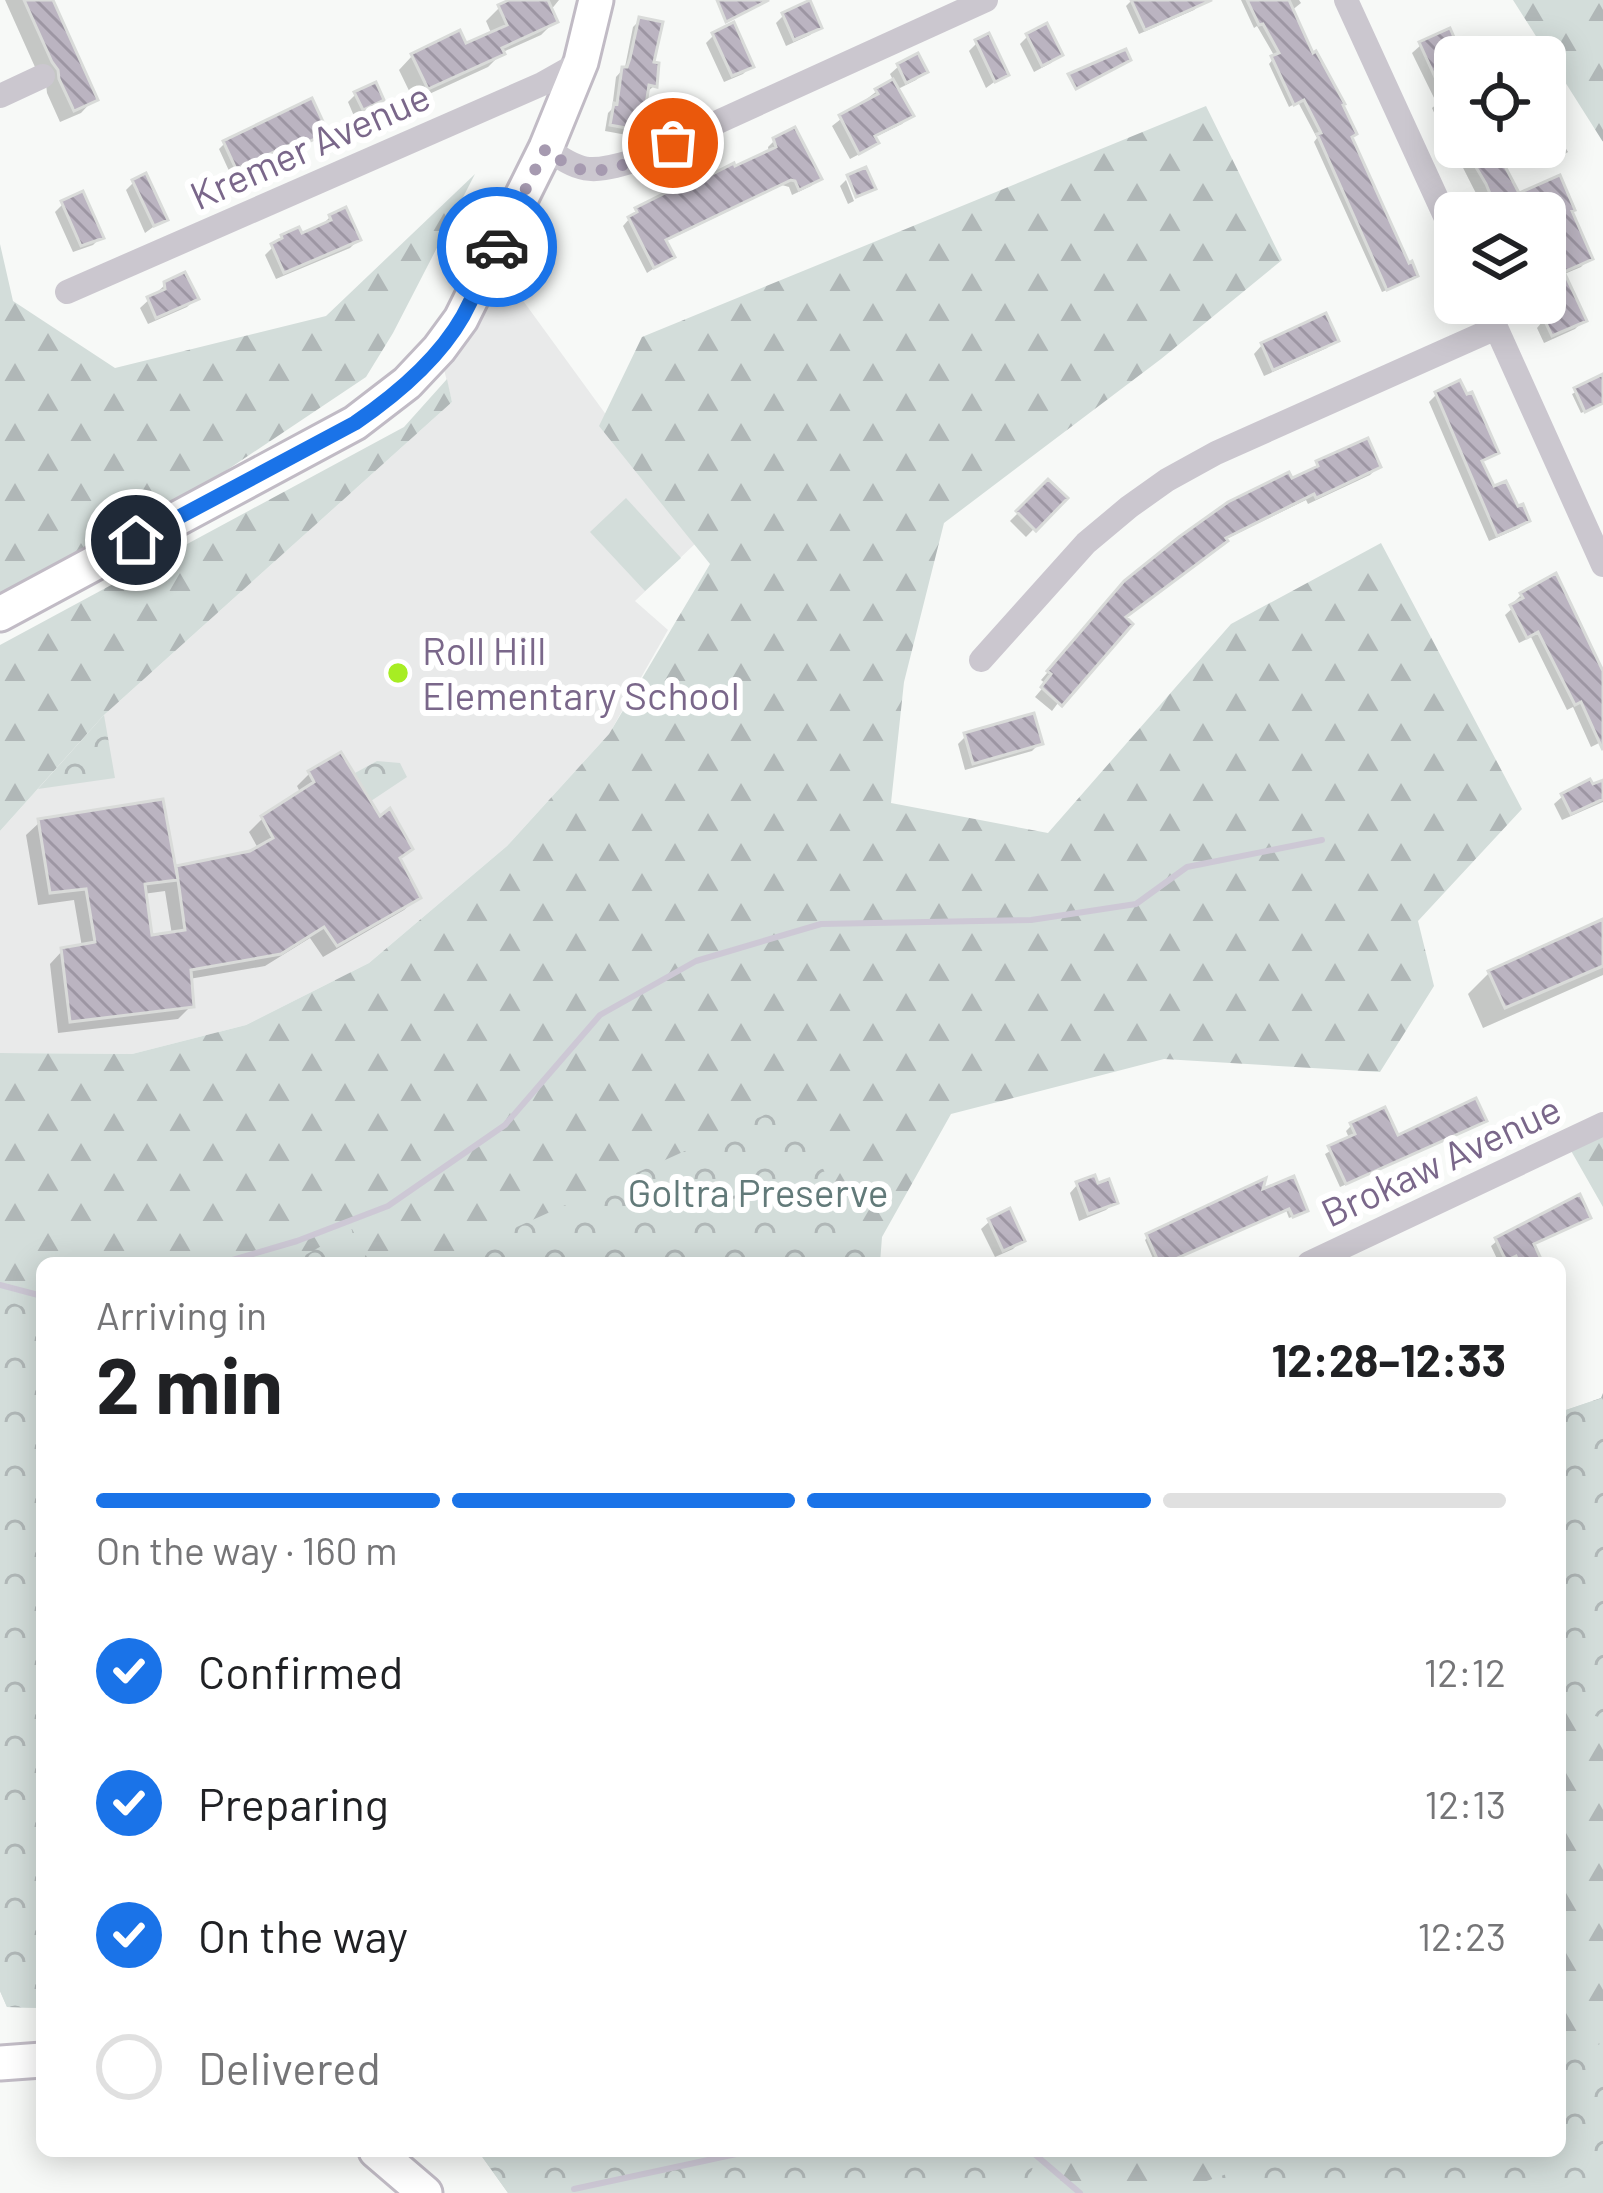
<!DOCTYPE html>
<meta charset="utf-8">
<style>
:root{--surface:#fff;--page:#f6f6f6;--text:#202124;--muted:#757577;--line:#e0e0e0;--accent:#1a73e8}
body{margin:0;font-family:Barlow,sans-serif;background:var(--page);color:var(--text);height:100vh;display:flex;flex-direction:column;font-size:45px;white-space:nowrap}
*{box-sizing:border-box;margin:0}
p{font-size:39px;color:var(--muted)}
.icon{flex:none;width:66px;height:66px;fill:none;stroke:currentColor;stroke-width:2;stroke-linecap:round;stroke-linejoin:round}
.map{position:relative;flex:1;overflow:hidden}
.sheet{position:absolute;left:36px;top:1257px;width:1530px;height:900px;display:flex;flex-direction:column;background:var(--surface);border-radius:18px;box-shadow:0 6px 30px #0003}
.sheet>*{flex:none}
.fabs{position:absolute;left:1434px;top:36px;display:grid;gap:24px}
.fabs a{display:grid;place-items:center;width:132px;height:132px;border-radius:18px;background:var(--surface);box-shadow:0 6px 30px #0003;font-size:60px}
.pin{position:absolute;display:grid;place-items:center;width:102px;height:102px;color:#fff;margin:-51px;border:6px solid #fff;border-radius:50%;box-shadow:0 3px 12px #0007}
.courier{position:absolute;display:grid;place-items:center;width:120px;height:120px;margin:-60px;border:9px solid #1a73e8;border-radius:50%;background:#fff;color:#222;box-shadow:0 3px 15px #0007}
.summary em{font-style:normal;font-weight:700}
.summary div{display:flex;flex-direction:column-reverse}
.summary{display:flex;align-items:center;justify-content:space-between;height:204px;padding:0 60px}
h1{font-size:78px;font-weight:700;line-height:90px}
.bar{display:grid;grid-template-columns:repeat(4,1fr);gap:18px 12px;align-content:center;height:144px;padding:0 60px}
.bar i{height:15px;border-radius:9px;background:var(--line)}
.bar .active{background:var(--accent)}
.bar p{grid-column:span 4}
ol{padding:0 60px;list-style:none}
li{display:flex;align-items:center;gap:36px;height:132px}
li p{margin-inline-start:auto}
li .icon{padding:12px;border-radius:50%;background:var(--accent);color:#fff;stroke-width:4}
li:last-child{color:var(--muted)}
li i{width:66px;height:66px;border:6px solid var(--line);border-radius:50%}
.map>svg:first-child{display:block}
.built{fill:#e9eaea}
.green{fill:#d3ddda}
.forest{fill:url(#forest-firs)}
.park{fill:url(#park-crowns)}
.shadow{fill:#0003;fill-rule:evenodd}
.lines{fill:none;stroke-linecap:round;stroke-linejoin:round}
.stream{stroke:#cdc8d5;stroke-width:6}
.building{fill:url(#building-back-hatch);stroke:#d9dbd9;stroke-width:3;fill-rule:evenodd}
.secondary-casing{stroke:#c1bbc5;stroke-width:39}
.street{stroke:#cbc7cf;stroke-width:24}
.secondary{stroke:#fff;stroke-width:33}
.done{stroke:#a69ab0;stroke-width:12;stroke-dasharray:0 21.6}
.route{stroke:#1a73e8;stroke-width:15}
.poi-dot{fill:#a7ed23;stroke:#fff;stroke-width:4.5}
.labels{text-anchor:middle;stroke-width:12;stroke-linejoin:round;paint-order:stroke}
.street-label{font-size:39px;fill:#7a678a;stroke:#fff}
.poi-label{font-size:39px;fill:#7a678a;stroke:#fff;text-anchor:start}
.park-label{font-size:39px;fill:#627a79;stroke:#fff}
</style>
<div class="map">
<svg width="1603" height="2193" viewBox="0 0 1603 2193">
<defs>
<pattern id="forest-firs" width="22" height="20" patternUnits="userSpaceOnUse" patternTransform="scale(3)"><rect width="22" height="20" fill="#d3ddda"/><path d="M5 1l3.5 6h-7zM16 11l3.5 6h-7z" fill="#b0b7b7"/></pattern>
<pattern id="park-crowns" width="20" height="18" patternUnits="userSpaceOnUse" patternTransform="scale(3)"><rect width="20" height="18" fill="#d3ddda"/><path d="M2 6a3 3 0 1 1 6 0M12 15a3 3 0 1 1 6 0" fill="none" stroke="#b0b7b7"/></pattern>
<pattern id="building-back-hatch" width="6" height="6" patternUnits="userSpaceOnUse" patternTransform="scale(3)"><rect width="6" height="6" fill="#bbb4c1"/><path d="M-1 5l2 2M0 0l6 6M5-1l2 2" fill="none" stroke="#9d96a3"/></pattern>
</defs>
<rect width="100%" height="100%" fill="#f7f9f7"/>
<!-- built -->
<path class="built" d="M492,258L698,541L635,601L668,630L609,734L507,846L369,963L246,1025L132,1054L0,1053V831L104,715L452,402L439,349Z"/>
<!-- green -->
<path class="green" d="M626,498L681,558L645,591L590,532Z"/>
<!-- forest -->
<path class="forest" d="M1513,0H1603V142Z
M1206,106L1282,260L1161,359L944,523L904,682L891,803L1048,833L1231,624L1381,543L1522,809L1418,921L1434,986L1380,1072L1164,1059L951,1114L882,1237L880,1263H42V2008L7,2007L0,1991V1053L132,1054L246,1025L369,963L507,846L609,734L710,564L599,426L642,337Z
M475,174L393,333L366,377L221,474L0,595V244L13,301L115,368L326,316Z
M447,379L452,402L104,715L0,831V645L404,427Z
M1603,1124V1207L1566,1142Z
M1603,1393V2193H508L478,2151H1560V1412L1601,1398Z"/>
<!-- park -->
<path class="park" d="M104,715L115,778L38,789Z
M377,761L400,763L407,777L371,801L355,773Z
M791,1103L869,1263H437Z
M352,1229L370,1263H291Z
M0,1297L42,1315V2008L7,2007L0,1991Z
M1602,1398L1603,1400V1718L1560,1707V1412Z
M1603,2043V2193H1172L1293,2151H1560V2058Z
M478,2151H1039L1030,2175L1048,2193H508Z"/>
<!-- shadow -->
<path class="shadow" d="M5,0H50L94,99L81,113L60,122L47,93L46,84L39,76Z
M516,0H559L550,11L554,22L541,35L503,52L488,67L414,101L399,70L412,56L465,47L492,35L486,21L499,8Z
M1132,0H1198L1199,5L1194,10L1139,34L1126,6Z
M1241,0H1299L1301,3L1291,11L1407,267L1410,280L1382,292L1314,142L1317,138L1298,102L1289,107L1269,64L1275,57L1257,26L1254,28Z
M784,15L818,27L810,35L786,46L776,23Z
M640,20L654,86L647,92L639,129L632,136L605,131L608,113L612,109L616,77L625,67L633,27Z
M1448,32L1460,57H1455V110L1436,117L1432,108L1437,104L1412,53L1421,45Z
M714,35L751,66L743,74L724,82L706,43Z
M1028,36L1059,55L1051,63L1034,72L1020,44Z
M977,43L1005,74L986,88L969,51Z
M899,66L924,72L916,80L896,90L910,116L902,124L873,138L875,142L867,150L850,159L832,126L877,91L894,82L890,74Z
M356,94L380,99L372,107L354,116L348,102Z
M323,127L312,135L314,138L308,143L296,149L293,144L230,173L219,149L225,143Z
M775,140L818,179L811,186L792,195L789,187L782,185L664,242L671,257L647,273L623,226L630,218L637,211L769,153L768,147Z
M1562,142L1568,152L1548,165L1542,154Z
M1465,147H1491L1517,197L1558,179L1589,258L1581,267L1562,275L1583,321L1575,329L1544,343L1537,328L1542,322L1531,303H1545V213H1486L1457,156Z
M846,180L854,201L848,204L840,186Z
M134,182L164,219L145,233L126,190Z
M63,204L101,237L93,245L73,252L55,212Z
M330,217L358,240L350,248L276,279L265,255L283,237H300L322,225Z
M166,284L195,299L187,307L148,324L140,308Z
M1335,340L1327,348L1264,376L1254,354L1262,345Z
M1603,378V403L1581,413L1572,394Z
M1437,394L1495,452L1480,463L1492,490L1527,520L1519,528L1489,541L1429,402Z
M1318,464L1378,467L1370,475L1308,504L1306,500L1226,539L1122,618L1052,711L1035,697L1046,684L1041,680L1116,593L1290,482L1308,474Z
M1048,483L1064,498L1026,537L1010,521Z
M1521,595L1603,678V741L1591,747L1573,707L1567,710L1531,637L1519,643L1505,615L1516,605L1514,602Z
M966,736L1040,743L1032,751L965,770L958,744Z
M310,773L380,820L410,848L398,860L418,897L404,910L323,957L310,938L265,966L189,979L191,1006L178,1019L58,1033L50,964L63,950L82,947L74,900L38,905L26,835L40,822L174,872L177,868L259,850L249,832L262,819L301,794L297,786ZM165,891L172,935L150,939L143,894Z
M1603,783V802L1562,820L1554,804L1563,796Z
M1603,923V975L1483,1028L1468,994L1489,973Z
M1483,1120L1478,1126L1340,1187L1325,1154L1350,1140L1346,1131L1351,1126L1397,1139Z
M1078,1184L1115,1202L1106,1210L1079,1221L1070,1193Z
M1258,1194L1301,1213L1289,1218L1286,1210L1165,1263H1155L1145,1240L1148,1237Z
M1587,1217L1581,1223L1531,1246L1537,1258L1532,1263H1499L1491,1246L1497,1241Z
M990,1221L1021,1240L1013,1249L995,1257L981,1229Z"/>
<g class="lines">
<!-- stream -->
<path class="stream" d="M222,1263L297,1241L388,1206L505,1125L600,1015L696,961L821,924L1031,920L1136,904L1187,867L1322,840
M0,1285L42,1296
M1031,2151L1080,2193
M574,2189L750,2151"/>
</g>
<!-- building -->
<path class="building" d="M24,0H53L98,100L74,111L59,79L58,70L52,62Z
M509,0H548L558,22L502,48L505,54L428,89L411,54L460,30L466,43L507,25L498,5Z
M717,0H769L726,22Z
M810,0L822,28L794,40L782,13Z
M1131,0H1212L1145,30Z
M1247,0H1289L1313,53L1316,51L1345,104L1343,105L1357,134L1352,137L1409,263L1412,261L1418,276L1387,290L1317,134L1321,133L1304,100L1294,105L1271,56L1279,53L1263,24L1259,25Z
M639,17L663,22L654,62L659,63L657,87L649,85L642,131L610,125L614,103L617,104L622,67H627L630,58Z
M734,22L754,67L732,76L712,33Z
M1047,23L1063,55L1042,66L1026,34Z
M1450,28L1460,51L1455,54V121L1419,42Z
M989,33L1009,75L995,82L975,40Z
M1126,49L1131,60L1076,89L1068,74Z
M918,53L928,72L906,83L897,64Z
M893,79L914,116L875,136L879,143L859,154L839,115L878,94L875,89Z
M376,82L384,100L363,110L354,92Z
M312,98L326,128L315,134L317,138L301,145L299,141L236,169L223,141Z
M795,127L822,179L799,190L795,181L791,180L666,240L675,257L654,268L628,217L637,212L635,208L675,188L677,192L734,163L735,166L776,147L773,138Z
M1464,147H1495L1519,193L1560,175L1575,210L1572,211L1593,259L1564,272L1587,321L1552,336L1543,317L1550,314L1545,305V213H1498L1486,184Z
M866,167L876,189L856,197L847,175Z
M146,173L168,220L154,226L132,180Z
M83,191L104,238L81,246L61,201Z
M346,207L361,240L284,273L271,244L282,238L281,235L299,227L302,233L331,220L329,215Z
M185,272L199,299L156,318L147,297L165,289L164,282Z
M1326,313L1339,341L1273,370L1261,343Z
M1603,374V403L1585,412L1574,388Z
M1460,380L1467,394L1472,392L1499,453L1482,461L1494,486L1506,481L1518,506L1523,504L1530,521L1497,536L1435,392Z
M1368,438L1381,467L1316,498L1314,494L1226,538L1228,541L1126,617L1133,624L1062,706L1041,687L1051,674L1047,671L1124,581L1179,537L1228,502L1289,472L1292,478L1318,466L1316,461Z
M1048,479L1068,498L1036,531L1016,511Z
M1556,573L1603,671V750L1581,702L1575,705L1538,632L1527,638L1510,605L1523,598L1520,593Z
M1034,713L1043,744L973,764L964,733Z
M341,752L380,816L390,808L413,849L400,858L421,898L337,946L324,927L281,954L191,970L194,1007L70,1022L61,948L95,942L86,889L50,893L38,819L163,799L178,880L176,866L250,851L273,838L261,816L314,782L308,771ZM178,880L185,930L152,935L145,884Z
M1590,779L1593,784L1603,780V799L1571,814L1561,794Z
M1603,919V966L1505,1008L1488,971Z
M1476,1098L1487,1121L1346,1184L1328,1146L1355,1134L1350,1123L1385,1107L1398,1135Z
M1095,1175L1098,1183L1109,1179L1118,1203L1088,1214L1076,1182Z
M1294,1176L1308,1211L1293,1217L1289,1209L1166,1263H1159L1146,1234L1266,1178L1263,1189Z
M1580,1194L1591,1218L1534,1244L1541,1259L1531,1263H1519L1516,1256L1506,1261L1495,1238Z
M1010,1208L1025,1241L1003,1251L988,1219Z"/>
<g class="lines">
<!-- secondary casing -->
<g class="secondary-casing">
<path id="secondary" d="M0,614L355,423L407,383L439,349L461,319L546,148L581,62L596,0
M0,2063L42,2060
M376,2151L425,2193"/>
</g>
<!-- street -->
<path class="street" d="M1346,0L1455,238
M0,96L43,76
M546,148C580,172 589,174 630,162L986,0
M67,292L542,84L581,62
M1485,303L1603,565
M981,660L1086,543L1129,507L1167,480L1216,453L1496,328
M1309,1263L1603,1124"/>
<!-- secondary -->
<use href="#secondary" class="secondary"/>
</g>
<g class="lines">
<!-- done -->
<path class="done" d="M497,247L546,148C553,154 562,162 570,166C603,181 644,156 673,143"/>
<!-- route -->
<path class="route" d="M136,540L355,423C396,395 438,360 463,316C475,293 486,270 497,247"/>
</g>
<!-- markers -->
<circle class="poi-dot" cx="398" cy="673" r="12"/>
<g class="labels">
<!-- street labels -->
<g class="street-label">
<text transform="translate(310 146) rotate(-24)" y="14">Kremer Avenue</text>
<text transform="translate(1441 1161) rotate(-25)" y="14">Brokaw Avenue</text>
</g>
<!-- poi labels -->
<g class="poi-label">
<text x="422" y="665">Roll Hill<tspan x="422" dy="45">Elementary School</tspan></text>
</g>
<!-- park labels -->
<g class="park-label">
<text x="758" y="1207">Goltra Preserve</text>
</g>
</g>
</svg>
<div class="fabs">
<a><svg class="icon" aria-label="locate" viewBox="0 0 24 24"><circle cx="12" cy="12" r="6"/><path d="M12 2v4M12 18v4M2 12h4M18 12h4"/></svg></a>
<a><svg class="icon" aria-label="layers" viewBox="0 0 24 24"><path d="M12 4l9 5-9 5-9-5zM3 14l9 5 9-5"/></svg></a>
</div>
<div class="pin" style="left:673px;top:143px;background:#ea580c"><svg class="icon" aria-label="bag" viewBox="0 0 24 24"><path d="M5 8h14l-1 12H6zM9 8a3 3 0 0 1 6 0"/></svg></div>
<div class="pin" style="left:136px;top:540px;background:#1f2937"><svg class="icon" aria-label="home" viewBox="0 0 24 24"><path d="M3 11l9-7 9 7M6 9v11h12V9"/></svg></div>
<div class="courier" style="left:497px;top:247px"><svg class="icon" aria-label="car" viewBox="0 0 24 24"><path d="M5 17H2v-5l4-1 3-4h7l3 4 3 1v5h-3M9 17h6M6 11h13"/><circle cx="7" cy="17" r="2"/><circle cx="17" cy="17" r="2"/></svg></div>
<section class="sheet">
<div class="summary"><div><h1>2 min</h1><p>Arriving in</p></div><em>12:28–12:33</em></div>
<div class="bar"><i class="active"></i><i class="active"></i><i class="active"></i><i></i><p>On the way · 160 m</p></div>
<ol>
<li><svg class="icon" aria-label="check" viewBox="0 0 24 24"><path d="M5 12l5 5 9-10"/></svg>Confirmed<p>12:12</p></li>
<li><svg class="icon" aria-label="check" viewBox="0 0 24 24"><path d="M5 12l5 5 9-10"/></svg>Preparing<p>12:13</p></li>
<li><svg class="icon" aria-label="check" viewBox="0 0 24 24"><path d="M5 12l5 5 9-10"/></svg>On the way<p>12:23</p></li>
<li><i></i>Delivered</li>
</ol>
</section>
</div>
